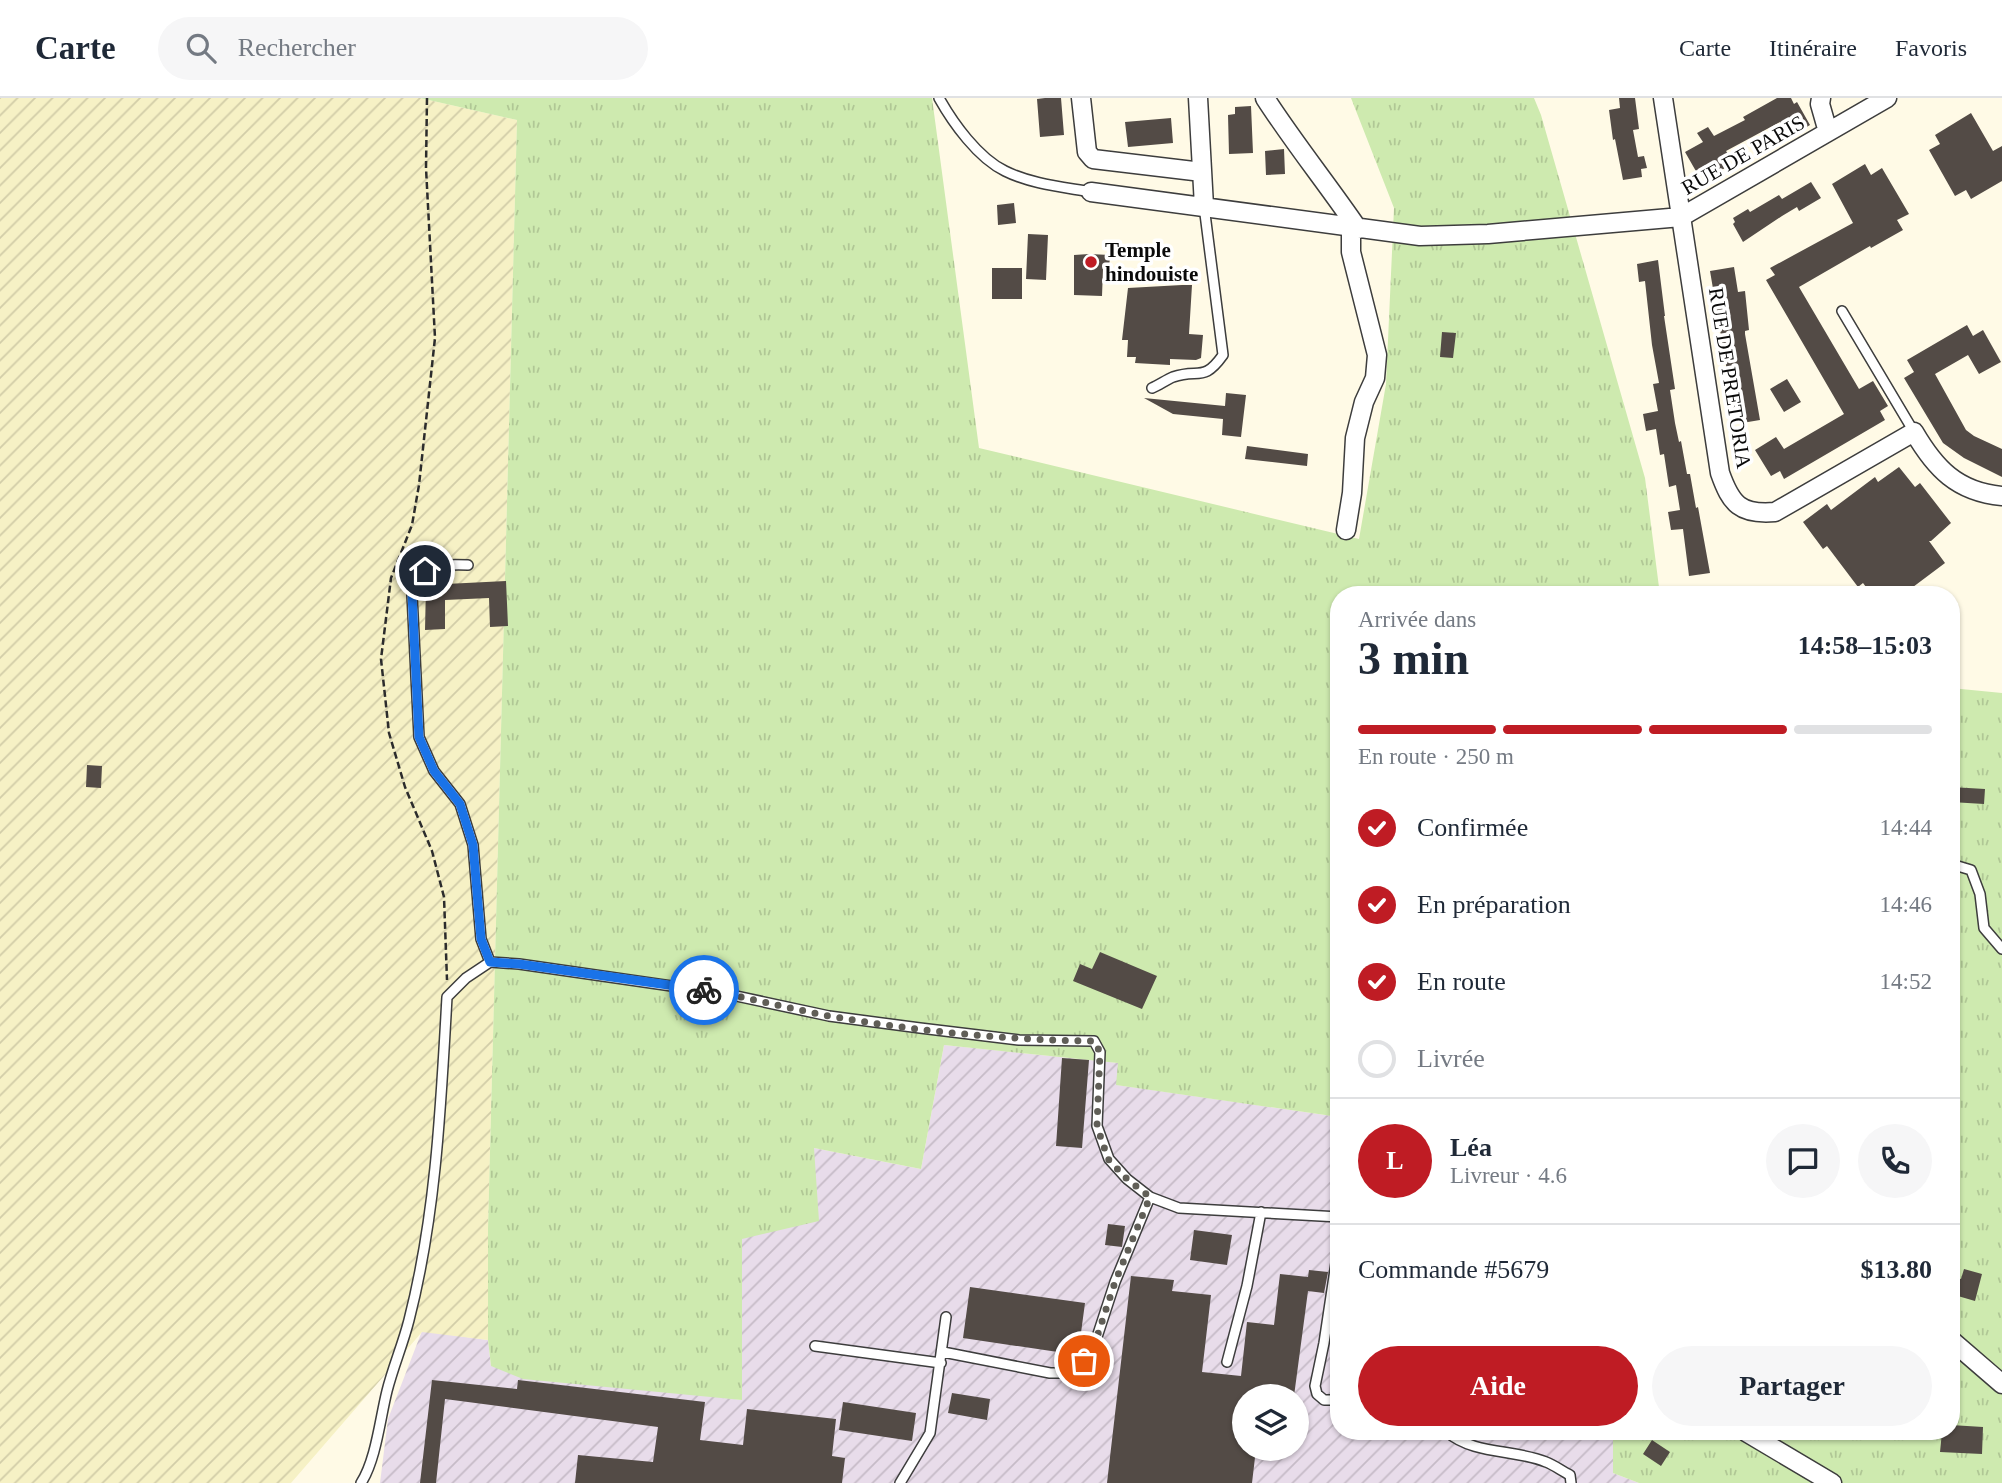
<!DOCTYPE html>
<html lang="fr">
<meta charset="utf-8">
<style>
:root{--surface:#fff;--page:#f6f6f7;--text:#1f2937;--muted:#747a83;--line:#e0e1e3;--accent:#bf1c24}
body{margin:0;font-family:"Times New Roman",serif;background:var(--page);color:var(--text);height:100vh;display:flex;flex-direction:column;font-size:26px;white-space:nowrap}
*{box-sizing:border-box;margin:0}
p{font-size:23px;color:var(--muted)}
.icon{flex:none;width:38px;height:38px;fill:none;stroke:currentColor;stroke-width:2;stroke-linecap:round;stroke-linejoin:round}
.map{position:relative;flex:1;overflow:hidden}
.details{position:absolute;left:1330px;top:488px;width:630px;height:854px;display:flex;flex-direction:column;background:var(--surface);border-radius:28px;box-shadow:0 2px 5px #0004}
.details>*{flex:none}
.tools{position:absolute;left:1232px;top:1286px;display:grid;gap:14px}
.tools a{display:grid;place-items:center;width:77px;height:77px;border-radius:50%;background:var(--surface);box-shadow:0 2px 5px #0004;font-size:35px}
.pin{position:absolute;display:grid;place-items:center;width:60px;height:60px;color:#fff;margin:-30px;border:4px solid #fff;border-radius:50%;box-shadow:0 2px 7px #0007}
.courier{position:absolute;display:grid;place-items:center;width:70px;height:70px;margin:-35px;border:5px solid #1a73e8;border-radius:50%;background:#fff;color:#222;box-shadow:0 2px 9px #0007}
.head em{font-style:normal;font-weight:700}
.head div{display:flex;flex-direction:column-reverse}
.head{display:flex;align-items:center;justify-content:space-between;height:119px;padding:0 28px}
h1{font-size:46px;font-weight:700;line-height:52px}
.bar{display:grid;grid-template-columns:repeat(4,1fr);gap:10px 7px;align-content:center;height:84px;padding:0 28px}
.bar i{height:9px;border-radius:5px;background:var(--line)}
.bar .selected{background:var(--accent)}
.bar p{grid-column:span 4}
.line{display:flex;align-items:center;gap:18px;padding:0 28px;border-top:2px solid var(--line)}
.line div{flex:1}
.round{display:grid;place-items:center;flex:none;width:74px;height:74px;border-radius:37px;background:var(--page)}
ol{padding:0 28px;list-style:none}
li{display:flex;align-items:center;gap:21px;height:77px}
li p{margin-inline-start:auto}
li .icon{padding:7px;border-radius:50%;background:var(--accent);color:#fff;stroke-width:4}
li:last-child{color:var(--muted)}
li i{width:38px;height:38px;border:4px solid var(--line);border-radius:50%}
.action{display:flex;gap:14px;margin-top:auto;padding:14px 28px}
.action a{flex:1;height:80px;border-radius:42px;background:var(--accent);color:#fff;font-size:28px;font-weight:700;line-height:80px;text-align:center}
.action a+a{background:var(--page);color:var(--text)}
header{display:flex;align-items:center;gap:42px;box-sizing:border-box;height:98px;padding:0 35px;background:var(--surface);border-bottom:2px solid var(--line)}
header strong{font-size:33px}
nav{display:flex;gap:38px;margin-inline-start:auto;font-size:24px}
.search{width:490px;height:63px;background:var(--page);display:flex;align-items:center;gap:18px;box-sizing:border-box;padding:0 24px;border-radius:38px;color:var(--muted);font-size:26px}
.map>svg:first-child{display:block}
.industrial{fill:url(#industrial-furrows);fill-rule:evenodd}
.farmland{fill:url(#farmland-furrows)}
.grass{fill:url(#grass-tufts)}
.building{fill:#534b46}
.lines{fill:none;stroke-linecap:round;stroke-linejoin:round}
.lane-casing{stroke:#3d3d3d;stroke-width:12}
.street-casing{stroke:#3d3d3d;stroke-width:21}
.path{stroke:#2c2c2c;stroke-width:2.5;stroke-dasharray:7 3.5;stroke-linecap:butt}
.lane{stroke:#fff;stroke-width:9}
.street{stroke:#fff;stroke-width:18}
.done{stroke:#605e57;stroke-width:7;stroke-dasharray:0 12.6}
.route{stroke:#1a73e8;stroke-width:9}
.poi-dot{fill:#bf1c24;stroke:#fff;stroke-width:2.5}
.labels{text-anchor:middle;stroke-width:7;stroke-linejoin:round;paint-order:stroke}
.street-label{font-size:21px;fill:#0a0a0a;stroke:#fff}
.poi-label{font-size:21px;font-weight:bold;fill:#0a0a0a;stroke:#fff;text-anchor:start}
</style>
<header>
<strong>Carte</strong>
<div class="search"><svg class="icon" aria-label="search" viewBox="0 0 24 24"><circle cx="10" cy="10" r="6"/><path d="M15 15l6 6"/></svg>Rechercher</div>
<nav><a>Carte</a><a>Itinéraire</a><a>Favoris</a></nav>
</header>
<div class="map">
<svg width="2002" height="1385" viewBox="0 0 2002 1385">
<defs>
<pattern id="industrial-furrows" width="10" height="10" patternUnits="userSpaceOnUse" patternTransform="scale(1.75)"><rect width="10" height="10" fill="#e8dcea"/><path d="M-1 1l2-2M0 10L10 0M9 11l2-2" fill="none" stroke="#c6bbc7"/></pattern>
<pattern id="farmland-furrows" width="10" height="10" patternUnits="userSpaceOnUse" patternTransform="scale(1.75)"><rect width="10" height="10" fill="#f6f1c5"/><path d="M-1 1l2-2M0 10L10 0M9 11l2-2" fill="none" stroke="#d2cda8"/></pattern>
<pattern id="grass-tufts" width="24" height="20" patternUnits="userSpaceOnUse" patternTransform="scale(1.75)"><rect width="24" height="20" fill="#ceeaaf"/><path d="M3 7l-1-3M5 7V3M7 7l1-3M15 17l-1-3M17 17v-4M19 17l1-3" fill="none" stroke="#b0c795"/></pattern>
</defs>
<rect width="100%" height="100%" fill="#fffae6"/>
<!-- industrial -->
<path class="industrial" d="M944,947L1119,965L1117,987L1339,1019V1334H1613V1375L1639,1385H380L388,1321L422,1233L488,1242L491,1268L742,1302V1141L814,1050L921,1071ZM1244,1298H1297V1351H1244Z"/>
<!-- farmland -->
<path class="farmland" d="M0,0H420L517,22L488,1130V1242L422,1234L291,1385H0Z"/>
<!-- grass -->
<path class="grass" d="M420,0H932L979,350L1359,441L1386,286L1394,110L1351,0H1534L1541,17L1645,380L1660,497H1339V1019L1116,987L1118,965L944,947L921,1071L814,1050L819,1123L742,1141V1302L523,1281L491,1268L488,1242V1130L517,22Z
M1951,590L2002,595V1385H1639L1613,1375V1334H1951Z"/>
<!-- building -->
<path class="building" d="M1045,0H1061L1064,37L1040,39L1037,1Z
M1619,0H1635L1639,31L1633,32L1638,59L1644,58L1647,70L1641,71L1642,79L1623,82L1615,41L1613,42L1609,12L1620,10Z
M1777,0H1791L1794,6L1797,4L1810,27L1789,39L1780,24L1726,53L1728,56L1725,58L1730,67L1720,73L1717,67L1706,74L1704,71L1697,75L1685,54L1703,44L1697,35L1708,29L1714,38L1745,22L1743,19Z
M1251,8L1253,55L1229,56L1228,17L1235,16V9Z
M1971,15L1993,53L2002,48V83L1971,101L1966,92L1955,98L1929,52L1940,46L1935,37Z
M1171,20L1173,45L1128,49L1125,24Z
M1284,51L1285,76L1266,77L1265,53Z
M1865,66L1871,77L1882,70L1909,116L1897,122L1903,132L1871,150L1870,148L1799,189L1859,291L1873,283L1888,308L1880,313L1885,322L1784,381L1780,373L1771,378L1755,352L1776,339L1784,351L1844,316L1766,182L1775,177L1770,170L1853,125L1832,86Z
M1811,84L1821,100L1799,113L1797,109L1782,118L1743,144L1733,126L1735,124L1733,120L1748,111L1750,114L1779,97L1782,101Z
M1014,105L1016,125L998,127L997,107Z
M1028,136L1048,137L1046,182L1026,181Z
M1089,156L1110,157L1109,172L1103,171L1102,198L1074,197V157Z
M1658,162L1665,218H1664L1675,291L1670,292L1675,325L1679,344L1681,343L1687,376H1690L1696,410L1698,409L1710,475L1689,478L1683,431L1671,432L1668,414L1680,412L1676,387L1669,389L1664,356L1660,357L1656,331L1646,333L1643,316L1658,313L1653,286L1659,285L1652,247L1645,183L1639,184L1637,166Z
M1734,169L1738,194L1745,193L1749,232L1745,233V236L1760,322L1736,326L1710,173Z
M992,170H1022V201H992Z
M1182,187H1192L1189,236L1203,237L1201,260L1196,262L1170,261V267L1135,265L1136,259H1127L1128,242H1122L1128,190Z
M1967,227L1973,238L1983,232L2001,264L1979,276L1968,257L1935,276L1966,332L1974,338L2002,351V379L1964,360L1943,345L1904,280L1914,274L1907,262Z
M1442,234L1456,235L1453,260L1440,259Z
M1787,281L1801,304L1784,314L1770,291Z
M1226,295L1246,297L1241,339L1222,337L1223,321L1173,316L1144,300L1225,308Z
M1247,348L1308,356L1307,368L1245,361Z
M1899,369L1915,389L1920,385L1951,425L1931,443H1929L1945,465L1905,495L1901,490L1891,497H1886L1882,491L1872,497L1863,485L1858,489L1827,448L1823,451L1803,424L1827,406L1831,412L1875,379L1878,384Z
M506,483L508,528L490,529L489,500L445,502V531L425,532L426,487Z
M87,667L102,668L101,690L86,689Z
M1951,689L1985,691L1984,706L1951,704Z
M1100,854L1157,878L1142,911L1073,883L1080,866L1092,871Z
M1062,960L1089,962L1082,1050L1056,1048Z
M1108,1126L1125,1128L1122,1149L1105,1147Z
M1194,1132L1232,1137L1227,1167L1190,1162Z
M1964,1171L1982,1176L1975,1203L1951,1196V1178L1961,1181Z
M1309,1172L1328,1174L1324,1195L1308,1193L1294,1298H1244V1351H1256L1252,1385H1107L1131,1178L1174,1182L1172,1193L1211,1197L1202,1274L1241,1278L1247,1224L1274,1227L1280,1176L1308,1179Z
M970,1189L1085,1205L1078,1257L963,1240Z
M432,1282L517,1291L518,1282L705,1304L700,1342L743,1347L747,1311L836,1321L832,1358L845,1360L842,1385H575L578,1357L653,1364L658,1329L445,1301L436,1385H420Z
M952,1295L990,1301L987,1322L948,1315Z
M843,1304L916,1315L912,1343L839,1332Z
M1951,1327L1983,1329L1982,1356L1940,1354L1942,1334H1951Z
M1652,1342L1670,1354L1661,1368L1643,1356Z"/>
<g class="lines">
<!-- lane casing -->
<g class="lane-casing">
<path id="lane" d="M939,0C953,25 978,60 1005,73C1031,86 1063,89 1091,94
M1842,213L1914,334
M1152,290C1159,287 1166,282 1173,279C1199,270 1203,285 1223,257L1204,108
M468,467C439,466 421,466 412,497L419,639L434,673L460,706L473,747L481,841L490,864
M1951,766L1971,772L1980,796L1984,830L2002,851
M1339,1145L1324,1245L1315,1288L1317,1296L1324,1302H1339
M815,1248L941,1265
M943,1254L1050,1275H1066L1084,1263L1096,1242L1115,1184L1150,1099
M1227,1264L1247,1188L1261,1114
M1447,1334C1474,1357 1515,1351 1546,1364C1554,1367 1562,1373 1570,1377L1571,1385
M361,1385C376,1362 380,1321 387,1293C393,1269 403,1246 409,1222C436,1117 441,1006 447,899L466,880L490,864L519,866L727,896L829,918L920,930L1019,942L1094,943L1100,954L1097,1028L1109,1061L1127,1081L1150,1099L1179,1110L1339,1119
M900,1385L930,1335L946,1219"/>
</g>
<!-- street casing -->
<g class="street-casing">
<path id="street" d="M1081,0L1087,54L1093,61L1202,74
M1198,0L1204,108
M1265,0C1294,45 1328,87 1358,131
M1663,0L1720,375C1731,406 1740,417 1775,414L1914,334C1935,370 1957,394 2002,398
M1821,0L1820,6L1828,34
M1091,94L1420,138L1488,136L1681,119L1887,0
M1346,432L1352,395L1355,340L1364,304L1375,280L1377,257L1351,154V130
M1951,1242L2002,1286
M1746,1334L1832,1385"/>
</g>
<!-- path -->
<path class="path" d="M427,0L426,70L435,240L419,387L412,427L391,480L381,561L389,635L405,689L432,753L444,799L447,882"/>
<!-- lane -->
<use href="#lane" class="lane"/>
<!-- street -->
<use href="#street" class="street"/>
</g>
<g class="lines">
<!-- done -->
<path class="done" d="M704,892C746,899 787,910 829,918C916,933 1005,942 1094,943L1100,954L1097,1028L1108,1061L1127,1081L1150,1099L1115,1184L1096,1242L1084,1263"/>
<!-- route -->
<path class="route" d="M425,473L416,484L412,496L419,639L434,673L460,706L473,747L481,841L490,864L519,866L704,892"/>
</g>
<!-- markers -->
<circle class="poi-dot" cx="1091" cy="164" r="7"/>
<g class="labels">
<!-- street labels -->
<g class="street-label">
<text transform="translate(1743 57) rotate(-30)" y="7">RUE DE PARIS</text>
<text transform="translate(1730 280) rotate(81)" y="7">RUE DE PRETORIA</text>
</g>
<!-- poi labels -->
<g class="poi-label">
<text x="1105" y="159">Temple<tspan x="1105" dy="24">hindouiste</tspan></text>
</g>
</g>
</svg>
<div class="tools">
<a><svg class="icon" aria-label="layers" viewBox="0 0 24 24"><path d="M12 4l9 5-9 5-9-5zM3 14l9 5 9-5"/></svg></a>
</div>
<div class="pin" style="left:1084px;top:1263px;background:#ea580c"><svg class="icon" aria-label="bag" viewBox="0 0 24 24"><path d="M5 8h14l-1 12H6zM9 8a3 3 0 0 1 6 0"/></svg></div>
<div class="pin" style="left:425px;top:473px;background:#1f2937"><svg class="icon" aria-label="home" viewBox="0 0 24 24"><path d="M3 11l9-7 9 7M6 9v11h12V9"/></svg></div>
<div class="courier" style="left:704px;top:892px"><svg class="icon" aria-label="bike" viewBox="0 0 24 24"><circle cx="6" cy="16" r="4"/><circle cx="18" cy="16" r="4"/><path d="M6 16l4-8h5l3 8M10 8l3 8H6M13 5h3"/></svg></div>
<section class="details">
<div class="head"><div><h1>3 min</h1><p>Arrivée dans</p></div><em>14:58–15:03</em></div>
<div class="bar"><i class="selected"></i><i class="selected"></i><i class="selected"></i><i></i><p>En route · 250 m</p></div>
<ol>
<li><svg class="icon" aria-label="check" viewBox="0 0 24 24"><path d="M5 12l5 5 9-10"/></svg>Confirmée<p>14:44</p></li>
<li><svg class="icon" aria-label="check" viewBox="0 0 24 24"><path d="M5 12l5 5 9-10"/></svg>En préparation<p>14:46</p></li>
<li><svg class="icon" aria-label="check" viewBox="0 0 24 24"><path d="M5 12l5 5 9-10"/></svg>En route<p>14:52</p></li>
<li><i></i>Livrée</li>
</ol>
<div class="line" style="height:126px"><b class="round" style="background:var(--accent);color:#fff">L</b><div><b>Léa</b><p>Livreur · 4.6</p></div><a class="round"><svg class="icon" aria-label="chat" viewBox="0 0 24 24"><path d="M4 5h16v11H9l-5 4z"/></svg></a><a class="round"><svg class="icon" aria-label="phone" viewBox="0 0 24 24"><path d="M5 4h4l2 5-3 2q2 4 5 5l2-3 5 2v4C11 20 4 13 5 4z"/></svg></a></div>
<div class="line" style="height:91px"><div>Commande #5679</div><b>$13.80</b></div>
<div class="action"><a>Aide</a><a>Partager</a></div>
</section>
</div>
